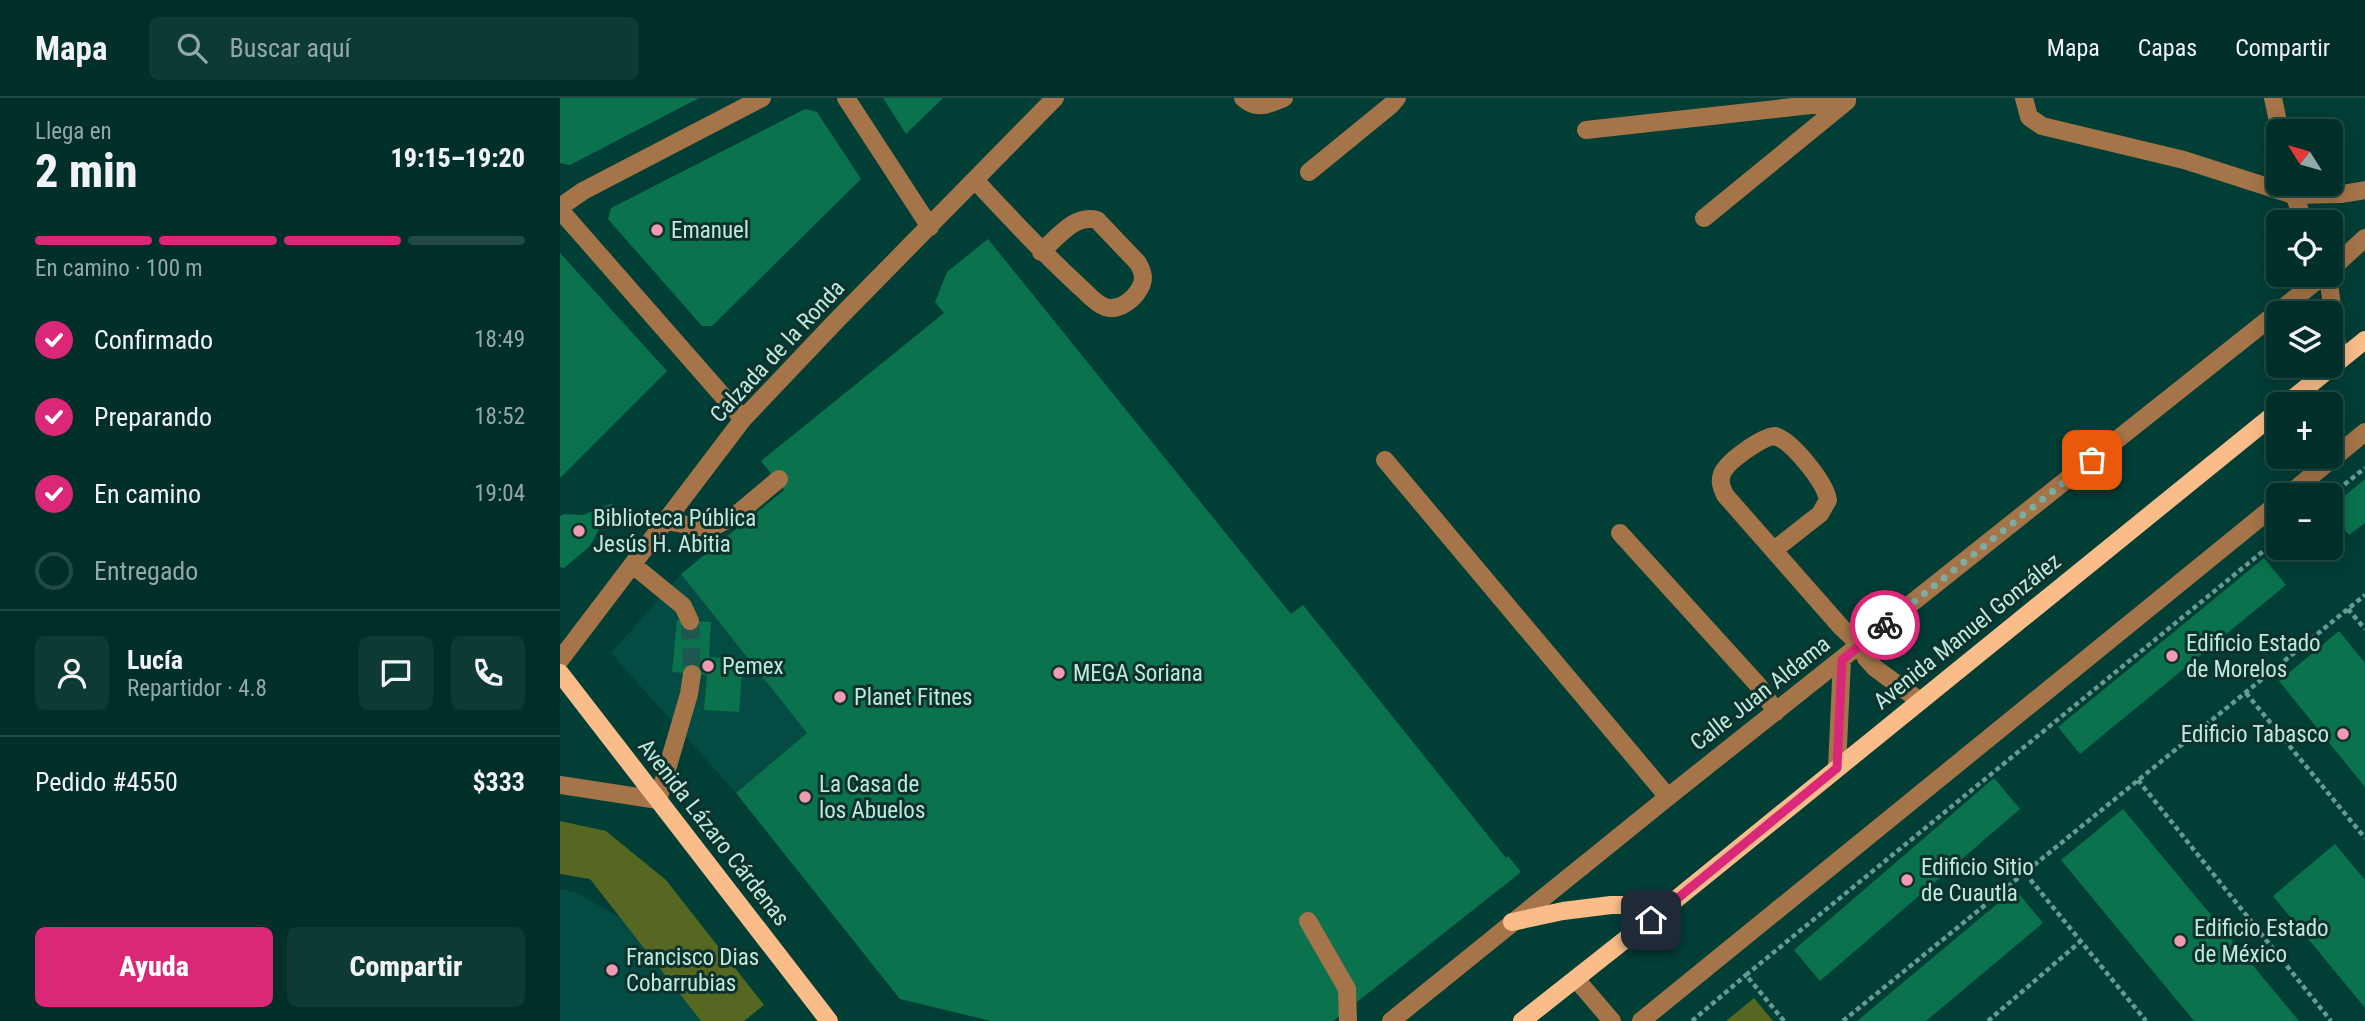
<!DOCTYPE html>
<html lang="es">
<meta charset="utf-8">
<style>
:root{--surface:#002e28;--page:#0e3a34;--text:#f1f3f6;--muted:#95a8a8;--line:#224a45;--accent:#db2777}
body{margin:0;font-family:"Roboto Condensed",sans-serif;background:var(--page);color:var(--text);height:100vh;display:flex;flex-direction:column;font-size:26px;white-space:nowrap}
*{box-sizing:border-box;margin:0}
p{font-size:23px;color:var(--muted)}
.icon{flex:none;width:38px;height:38px;fill:none;stroke:currentColor;stroke-width:2;stroke-linecap:round;stroke-linejoin:round}
.map{position:relative;flex:1;overflow:hidden}
.details{display:flex;flex-direction:column;background:var(--surface);width:560px}
.details>*{flex:none}
.needle{width:46px;rotate:307deg}
.fabs{position:absolute;left:1706px;top:21px;display:grid;gap:14px}
.fabs a{display:grid;place-items:center;width:77px;height:77px;border-radius:10px;background:var(--surface);box-shadow:0 4px 18px #0003,0 0 0 2px var(--line);font-size:35px}
.pin{position:absolute;display:grid;place-items:center;width:60px;height:60px;color:#fff;margin:-30px;border-radius:14px;box-shadow:0 4px 10px #0006}
.courier{position:absolute;display:grid;place-items:center;width:70px;height:70px;margin:-35px;border:5px solid #db2777;border-radius:50%;background:#fff;color:#222;box-shadow:0 2px 9px #0007}
.summary em{font-style:normal;font-weight:800}
.summary div{display:flex;flex-direction:column-reverse}
.summary{display:flex;align-items:center;justify-content:space-between;height:119px;padding:0 35px}
h1{font-size:46px;font-weight:800;line-height:52px}
.bar{display:grid;grid-template-columns:repeat(4,1fr);gap:10px 7px;align-content:center;height:84px;padding:0 35px}
.bar i{height:9px;border-radius:5px;background:var(--line)}
.bar .active{background:var(--accent)}
.bar p{grid-column:span 4}
.line{display:flex;align-items:center;gap:18px;padding:0 35px;border-top:2px solid var(--line)}
.line div{flex:1}
.round{display:grid;place-items:center;flex:none;width:74px;height:74px;border-radius:10px;background:var(--page)}
ol{padding:0 35px;list-style:none}
li{display:flex;align-items:center;gap:21px;height:77px}
li p{margin-inline-start:auto}
li .icon{padding:7px;border-radius:50%;background:var(--accent);color:#fff;stroke-width:4}
li:last-child{color:var(--muted)}
li i{width:38px;height:38px;border:4px solid var(--line);border-radius:50%}
.cta{display:flex;gap:14px;margin-top:auto;padding:14px 35px}
.cta a{flex:1;height:80px;border-radius:10px;background:var(--accent);color:#fff;font-size:28px;font-weight:800;line-height:80px;text-align:center}
.cta a+a{background:var(--page);color:var(--text)}
header{display:flex;align-items:center;gap:42px;box-sizing:border-box;height:98px;padding:0 35px;background:var(--surface);border-bottom:2px solid var(--line)}
header strong{font-size:33px}
nav{display:flex;gap:38px;margin-inline-start:auto;font-size:24px}
.search{width:490px;height:63px;background:var(--page);display:flex;align-items:center;gap:18px;box-sizing:border-box;padding:0 24px;border-radius:10px;color:var(--muted);font-size:26px}
main{display:flex;flex:1;min-height:0}
.map>svg:first-child{display:block}
.built{fill:#044b43}
.green{fill:#566721}
.building{fill:#0a724d}
.lines{fill:none;stroke-linecap:round;stroke-linejoin:round}
.minor-tunnel{stroke:#1c5850;stroke-width:18;stroke-dasharray:18 9;stroke-linecap:butt}
.path{stroke:#659b92;stroke-width:4.5;stroke-dasharray:5 3.5;stroke-linecap:butt}
.minor{stroke:#a57448;stroke-width:18}
.major{stroke:#fabd89;stroke-width:18}
.done{stroke:#7aaea4;stroke-width:7;stroke-dasharray:0 12.6}
.route{stroke:#db2777;stroke-width:9}
.poi-dot{fill:#f19ab2;stroke:#0f312c;stroke-width:2.5}
.labels{text-anchor:middle;stroke-width:6;stroke-linejoin:round;paint-order:stroke}
.poi-label{font-size:23px;fill:#bbeae0;stroke:#0f312c;text-anchor:start}
.street-label{font-size:23px;fill:#bbeae0;stroke:#0f312c}
</style>
<header>
<strong>Mapa</strong>
<div class="search"><svg class="icon" aria-label="search" viewBox="0 0 24 24"><circle cx="10" cy="10" r="6"/><path d="M15 15l6 6"/></svg>Buscar aquí</div>
<nav><a>Mapa</a><a>Capas</a><a>Compartir</a></nav>
</header>
<main>
<section class="details">
<div class="summary"><div><h1>2 min</h1><p>Llega en</p></div><em>19:15–19:20</em></div>
<div class="bar"><i class="active"></i><i class="active"></i><i class="active"></i><i></i><p>En camino · 100 m</p></div>
<ol>
<li><svg class="icon" aria-label="check" viewBox="0 0 24 24"><path d="M5 12l5 5 9-10"/></svg>Confirmado<p>18:49</p></li>
<li><svg class="icon" aria-label="check" viewBox="0 0 24 24"><path d="M5 12l5 5 9-10"/></svg>Preparando<p>18:52</p></li>
<li><svg class="icon" aria-label="check" viewBox="0 0 24 24"><path d="M5 12l5 5 9-10"/></svg>En camino<p>19:04</p></li>
<li><i></i>Entregado</li>
</ol>
<div class="line" style="height:126px"><a class="round"><svg class="icon" aria-label="person" viewBox="0 0 24 24"><circle cx="12" cy="8" r="4"/><path d="M4 21q1-7 8-7t8 7"/></svg></a><div><b>Lucía</b><p>Repartidor · 4.8</p></div><a class="round"><svg class="icon" aria-label="chat" viewBox="0 0 24 24"><path d="M4 5h16v11H9l-5 4z"/></svg></a><a class="round"><svg class="icon" aria-label="phone" viewBox="0 0 24 24"><path d="M5 4h4l2 5-3 2q2 4 5 5l2-3 5 2v4C11 20 4 13 5 4z"/></svg></a></div>
<div class="line" style="height:91px"><div>Pedido #4550</div><b>$333</b></div>
<div class="cta"><a>Ayuda</a><a>Compartir</a></div>
</section>
<div class="map">
<svg width="1805" height="923" viewBox="0 0 1805 923">
<rect width="100%" height="100%" fill="#003e36"/>
<!-- built -->
<path class="built" d="M121,476L247,635L176,695L51,555Z
M0,791L15,794L63,821L144,923H0Z"/>
<!-- green -->
<path class="green" d="M0,723L46,733L106,782L204,907L184,923H141L30,781L0,776Z
M1194,900L1213,923H1166Z"/>
<!-- building -->
<path class="building" d="M0,0H139L10,67L0,65Z
M323,0H383L346,36Z
M245,11L257,14L301,81L152,228H142L48,121L51,110Z
M428,141L731,516L743,507L946,760L948,758L961,774L773,923H431L340,901L176,695L247,635L121,476L224,392L201,363L384,215L375,204L387,174Z
M0,155L107,273L0,380Z
M1805,381V425L1789,437L1771,415V409Z
M53,405L30,448L4,470L0,469V418L4,416L23,417Z
M1704,460L1726,487L1520,656L1498,629Z
M117,522L151,524L149,559L183,561L179,614L144,612L147,577L112,574Z
M1779,533L1805,565V689L1719,583Z
M1434,680L1460,711L1260,883L1234,852Z
M1563,711L1739,923H1634L1501,762Z
M1775,746L1805,782V910L1713,798Z
M1455,791L1483,825L1366,923H1297Z"/>
<g class="lines">
<!-- minor-tunnel -->
<path class="minor-tunnel" d="M130,523L132,576"/>
<!-- path -->
<path class="path" d="M1771,397L1805,370
M1788,511L1805,531
M1686,595L1805,740
M1578,682L1771,923
M1465,775L1586,923
M1132,923L1186,877
M1224,923L1186,877L1718,441
M1283,923L1805,497
M1428,923L1521,843"/>
<!-- minor -->
<path class="minor" d="M286,0L370,129
M683,0C697,13 709,6 724,0
M1464,0L1469,19L1482,28L1624,62L1733,97L1782,96L1805,92
M1713,0L1720,33
M1026,32L1287,3V0
M749,74L831,7L837,0
M415,82C449,119 483,155 520,189C527,195 536,206 545,209C559,214 574,201 580,190C585,181 583,174 578,165L537,122C514,116 497,140 481,154
M1731,88L1744,124
M0,109L23,93L202,0
M0,112L183,321
M1144,120L1287,3
M1771,171L1805,140
M1768,177L1779,263
M825,362L1108,699
M1728,397L1805,334
M106,423L149,431L175,418L219,381
M1060,435L1198,587L1216,614
M1214,452L1260,416L1268,402C1265,384 1232,343 1215,338C1202,339 1167,363 1162,376C1159,384 1162,390 1165,397L1281,529L1300,547L1306,560L1315,570L1360,603
M73,467L123,508L130,523
M0,562L183,321L275,224L495,0
M1277,670L1282,562
M0,687L98,702L129,596L132,576
M748,823L787,891L788,923
M1016,881L1052,923
M831,923L1108,699L1764,177
M1081,923L1718,405"/>
<!-- major -->
<path class="major" d="M1726,306L1805,242
M0,575L269,923
M952,824L1003,813L1051,807H1109
M962,923L1109,807L1718,313"/>
</g>
<g class="lines">
<!-- done -->
<path class="done" d="M1325,527L1532,362"/>
<!-- route -->
<path class="route" d="M1091,822L1277,670L1282,562L1325,527"/>
</g>
<!-- markers -->
<g class="poi-dot">
<circle cx="97" cy="132" r="7"/>
<circle cx="19" cy="433" r="7"/>
<circle cx="1612" cy="558" r="7"/>
<circle cx="148" cy="568" r="7"/>
<circle cx="499" cy="575" r="7"/>
<circle cx="280" cy="599" r="7"/>
<circle cx="1783" cy="636" r="7"/>
<circle cx="245" cy="699" r="7"/>
<circle cx="1347" cy="782" r="7"/>
<circle cx="1620" cy="843" r="7"/>
<circle cx="52" cy="872" r="7"/>
</g>
<g class="labels">
<!-- poi labels -->
<g class="poi-label">
<text x="111" y="140">Emanuel</text>
<text x="33" y="428">Biblioteca Pública<tspan x="33" dy="26">Jesús H. Abitia</tspan></text>
<text x="1626" y="553">Edificio Estado<tspan x="1626" dy="26">de Morelos</tspan></text>
<text x="162" y="576">Pemex</text>
<text x="513" y="583">MEGA Soriana</text>
<text x="294" y="607">Planet Fitnes</text>
<text x="1769" y="644" text-anchor="end">Edificio Tabasco</text>
<text x="259" y="694">La Casa de<tspan x="259" dy="26">los Abuelos</tspan></text>
<text x="1361" y="777">Edificio Sitio<tspan x="1361" dy="26">de Cuautla</tspan></text>
<text x="1634" y="838">Edificio Estado<tspan x="1634" dy="26">de México</tspan></text>
<text x="66" y="867">Francisco Dias<tspan x="66" dy="26">Cobarrubias</tspan></text>
</g>
<!-- street labels -->
<g class="street-label">
<text transform="translate(217 253) rotate(-47)" y="8">Calzada de la Ronda</text>
<text transform="translate(1407 533) rotate(-39)" y="8">Avenida Manuel González</text>
<text transform="translate(1200 595) rotate(-38)" y="8">Calle Juan Aldama</text>
<text transform="translate(154 734) rotate(52)" y="8">Avenida Lázaro Cárdenas</text>
</g>
</g>
</svg>
<div class="fabs">
<a><svg class="needle" viewBox="-14 -14 28 28"><path d="M0-13l5 13h-10z" fill="#e53935"/><path d="M0 13l5-13h-10z" fill="#95a8a8"/></svg></a>
<a><svg class="icon" aria-label="locate" viewBox="0 0 24 24"><circle cx="12" cy="12" r="6"/><path d="M12 2v4M12 18v4M2 12h4M18 12h4"/></svg></a>
<a><svg class="icon" aria-label="layers" viewBox="0 0 24 24"><path d="M12 4l9 5-9 5-9-5zM3 14l9 5 9-5"/></svg></a>
<a>+</a>
<a>−</a>
</div>
<div class="pin" style="left:1532px;top:362px;background:#ea580c"><svg class="icon" aria-label="bag" viewBox="0 0 24 24"><path d="M5 8h14l-1 12H6zM9 8a3 3 0 0 1 6 0"/></svg></div>
<div class="pin" style="left:1091px;top:822px;background:#1f2937"><svg class="icon" aria-label="home" viewBox="0 0 24 24"><path d="M3 11l9-7 9 7M6 9v11h12V9"/></svg></div>
<div class="courier" style="left:1325px;top:527px"><svg class="icon" aria-label="bike" viewBox="0 0 24 24"><circle cx="6" cy="16" r="4"/><circle cx="18" cy="16" r="4"/><path d="M6 16l4-8h5l3 8M10 8l3 8H6M13 5h3"/></svg></div>
</div>
</main>
